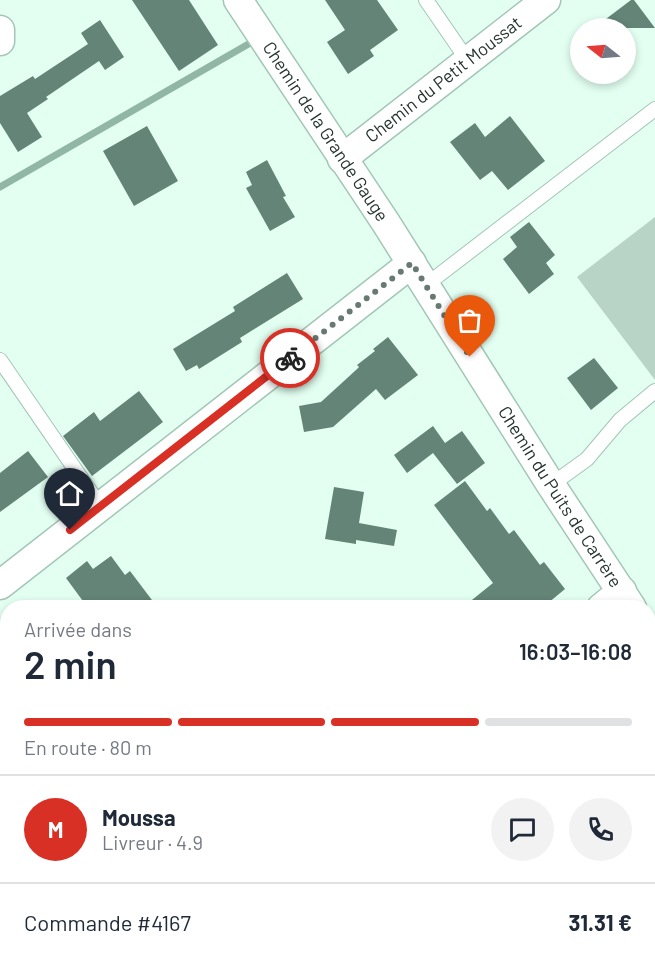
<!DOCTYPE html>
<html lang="fr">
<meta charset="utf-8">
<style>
:root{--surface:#fff;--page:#f2f2f3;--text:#1f2937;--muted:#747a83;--line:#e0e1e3;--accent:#d93025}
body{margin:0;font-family:Barlow,sans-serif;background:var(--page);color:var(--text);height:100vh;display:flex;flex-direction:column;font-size:22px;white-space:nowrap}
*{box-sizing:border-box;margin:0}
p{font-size:20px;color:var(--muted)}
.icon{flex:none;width:33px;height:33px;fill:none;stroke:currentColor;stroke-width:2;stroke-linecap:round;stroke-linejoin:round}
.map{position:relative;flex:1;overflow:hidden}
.panel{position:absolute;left:0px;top:600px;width:656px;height:374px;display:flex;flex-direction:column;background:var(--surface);border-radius:24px 24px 0 0;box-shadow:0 3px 9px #0003}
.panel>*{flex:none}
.needle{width:39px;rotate:287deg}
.fabs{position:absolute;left:570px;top:18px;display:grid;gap:12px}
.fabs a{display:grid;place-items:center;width:66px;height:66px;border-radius:50%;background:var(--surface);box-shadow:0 3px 9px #0003;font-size:30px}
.pin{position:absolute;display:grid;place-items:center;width:51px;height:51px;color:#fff;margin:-62px -26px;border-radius:50% 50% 50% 0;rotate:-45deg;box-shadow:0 0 6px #0007}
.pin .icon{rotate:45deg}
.courier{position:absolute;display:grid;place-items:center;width:60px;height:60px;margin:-30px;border:4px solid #d93025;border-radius:50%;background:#fff;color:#222;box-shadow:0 2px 8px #0007}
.overview em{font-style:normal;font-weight:600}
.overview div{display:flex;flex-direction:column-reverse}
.overview{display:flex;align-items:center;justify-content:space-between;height:102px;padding:0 24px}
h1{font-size:39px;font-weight:600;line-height:45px}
.bar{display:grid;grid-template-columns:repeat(4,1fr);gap:9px 6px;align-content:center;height:72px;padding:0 24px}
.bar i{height:8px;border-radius:4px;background:var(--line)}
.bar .current{background:var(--accent)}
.bar p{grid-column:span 4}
.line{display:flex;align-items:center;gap:15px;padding:0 24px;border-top:2px solid var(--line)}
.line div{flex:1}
.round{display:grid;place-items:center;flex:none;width:63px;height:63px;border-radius:32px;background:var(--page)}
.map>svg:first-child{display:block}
.green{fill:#b7d4c7}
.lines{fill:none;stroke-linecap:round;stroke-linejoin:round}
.stream{stroke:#91b6a6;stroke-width:7}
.building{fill:#638476}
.service-casing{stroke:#a3c6b7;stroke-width:16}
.minor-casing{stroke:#a3c6b7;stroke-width:31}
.service{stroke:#fff;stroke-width:14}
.minor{stroke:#fff;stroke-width:28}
.done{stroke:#677a72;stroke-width:6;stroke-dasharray:0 10.8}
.route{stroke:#d93025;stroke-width:8}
.labels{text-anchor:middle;stroke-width:5;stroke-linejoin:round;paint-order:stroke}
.street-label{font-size:18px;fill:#25332d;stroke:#e2fff1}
</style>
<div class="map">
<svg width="655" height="973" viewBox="0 0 655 973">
<rect width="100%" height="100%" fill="#e2fff1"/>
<!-- green -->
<path class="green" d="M655,217V380L577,277Z"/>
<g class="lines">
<!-- stream -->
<path class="stream" d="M0,187L252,42"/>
</g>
<!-- building -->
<path class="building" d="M132,0H189L218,45L179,71Z
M325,0H377L398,30L370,50L374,56L348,74L327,42L345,30Z
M631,0H634L655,28H594Z
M100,20L124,57L105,70L99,61L46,97L48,99L27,113L42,137L18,152L0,123V96L33,76L35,79L88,44L81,33Z
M510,116L545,161L508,190L492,171L480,180L450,142L475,123L485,137Z
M147,126L178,181L134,206L103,151Z
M267,160L286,196L283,197L295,217L270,231L246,188L252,185L246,172Z
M529,222L555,255L546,263L554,274L529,294L503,259L517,247L510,237Z
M287,273L303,299L240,338L242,342L199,369L197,365L186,371L173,349L235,311L233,307Z
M388,337L418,375L385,400L376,389L333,427L304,432L299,406L321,402L356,370L359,367L357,365L375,351L373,349Z
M594,358L618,388L591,410L567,378Z
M139,391L163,422L92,476L63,436L94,412L100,421Z
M433,426L445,443L462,431L485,463L457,484L433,453L407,473L394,455Z
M28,451L48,477L0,512V473Z
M465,481L487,511L490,508L509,534L514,530L540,565L544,562L565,589L542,608H462L493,583L434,505Z
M334,487L364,492L359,523L397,530L394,546L356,540V544L325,539Z
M111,556L125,575L130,571L158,608H88L66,578L87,561L93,569Z"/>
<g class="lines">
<!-- service casing -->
<g class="service-casing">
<path id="service" d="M426,0L468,61
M426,285L655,109
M0,360L101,507
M551,485L587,459L620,420L655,391"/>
</g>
<!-- minor casing -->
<g class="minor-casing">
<g id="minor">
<path id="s1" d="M238,0L386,223L551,485L632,608"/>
<path d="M0,30V41"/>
<path id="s2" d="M342,159L546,0"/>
<path d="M0,585L412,263"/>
<path d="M601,608L622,591"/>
<path d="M648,635L655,647"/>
<path d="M0,822L8,833"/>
<path d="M94,966L99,973"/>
<path d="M141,973L151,966"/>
</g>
</g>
<!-- service -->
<use href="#service" class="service"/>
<!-- minor -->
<use href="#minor" class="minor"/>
</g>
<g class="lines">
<!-- done -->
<path class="done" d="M290,358L412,263L470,357"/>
<!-- route -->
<path class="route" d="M70,530L290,358"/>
</g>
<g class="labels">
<!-- street labels -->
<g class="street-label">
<text dy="6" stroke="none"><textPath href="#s2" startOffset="129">Chemin du Petit Moussat</textPath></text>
<text dy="6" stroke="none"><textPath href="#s1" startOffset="158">Chemin de la Grande Gauge</textPath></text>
<text dy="6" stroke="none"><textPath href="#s1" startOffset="592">Chemin du Puits de Carrère</textPath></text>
</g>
</g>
</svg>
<div class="fabs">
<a><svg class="needle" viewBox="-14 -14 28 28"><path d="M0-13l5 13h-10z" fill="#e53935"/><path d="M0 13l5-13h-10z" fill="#747a83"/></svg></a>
</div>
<div class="pin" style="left:470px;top:357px;background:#ea580c"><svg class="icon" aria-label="bag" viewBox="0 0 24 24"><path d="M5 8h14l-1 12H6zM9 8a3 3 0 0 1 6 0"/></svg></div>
<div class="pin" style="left:70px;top:530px;background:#1f2937"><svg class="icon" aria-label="home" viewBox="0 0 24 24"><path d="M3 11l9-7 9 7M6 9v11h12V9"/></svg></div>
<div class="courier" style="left:290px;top:358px"><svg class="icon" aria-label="bike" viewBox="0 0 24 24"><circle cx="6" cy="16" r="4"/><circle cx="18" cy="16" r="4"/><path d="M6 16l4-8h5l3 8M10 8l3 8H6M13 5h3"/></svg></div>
<section class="panel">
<div class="overview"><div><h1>2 min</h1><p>Arrivée dans</p></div><em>16:03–16:08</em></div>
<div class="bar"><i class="current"></i><i class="current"></i><i class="current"></i><i></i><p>En route · 80 m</p></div>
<div class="line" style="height:108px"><b class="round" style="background:var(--accent);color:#fff">M</b><div><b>Moussa</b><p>Livreur · 4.9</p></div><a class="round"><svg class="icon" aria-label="chat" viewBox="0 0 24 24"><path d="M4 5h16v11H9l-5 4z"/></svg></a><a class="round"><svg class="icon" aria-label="phone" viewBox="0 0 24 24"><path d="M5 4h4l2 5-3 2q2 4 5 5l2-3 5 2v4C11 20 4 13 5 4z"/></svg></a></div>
<div class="line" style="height:78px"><div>Commande #4167</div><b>31.31 €</b></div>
</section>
</div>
